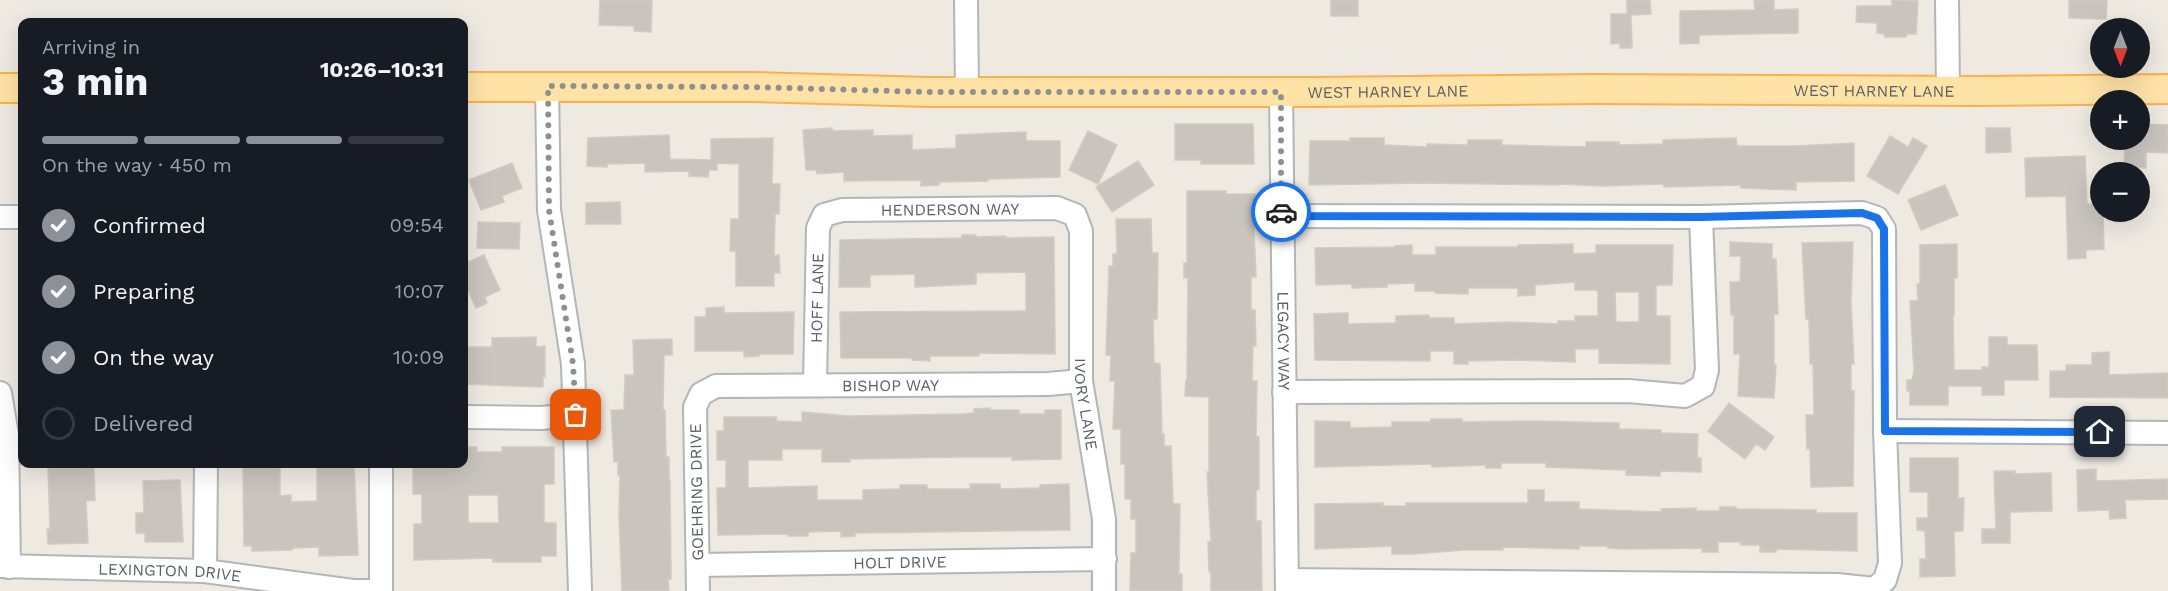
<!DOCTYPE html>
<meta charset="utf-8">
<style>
:root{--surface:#171b24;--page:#20242c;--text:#f1f3f6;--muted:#9ea1a6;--line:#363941;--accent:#8c9099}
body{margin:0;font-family:"Work Sans",sans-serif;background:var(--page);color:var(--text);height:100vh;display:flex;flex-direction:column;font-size:22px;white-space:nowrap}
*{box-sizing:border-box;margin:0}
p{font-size:20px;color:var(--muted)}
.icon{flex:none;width:33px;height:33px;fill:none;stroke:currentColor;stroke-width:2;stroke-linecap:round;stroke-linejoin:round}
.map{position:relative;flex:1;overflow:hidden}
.sheet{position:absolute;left:18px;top:18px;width:450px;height:450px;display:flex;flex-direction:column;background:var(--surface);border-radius:12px;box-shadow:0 6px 24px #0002}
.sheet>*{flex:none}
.needle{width:39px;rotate:180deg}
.tools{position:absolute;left:2090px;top:18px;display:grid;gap:12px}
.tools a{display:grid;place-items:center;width:60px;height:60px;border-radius:50%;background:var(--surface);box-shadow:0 6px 24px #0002;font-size:30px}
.pin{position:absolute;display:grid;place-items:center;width:51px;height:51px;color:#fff;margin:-26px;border-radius:12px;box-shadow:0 3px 9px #0006}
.courier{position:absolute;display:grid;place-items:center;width:60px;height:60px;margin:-30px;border:4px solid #1a73e8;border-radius:50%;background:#fff;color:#222;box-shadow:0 2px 8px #0007}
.overview em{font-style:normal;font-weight:700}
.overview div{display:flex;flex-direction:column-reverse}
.overview{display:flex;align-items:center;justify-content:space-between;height:102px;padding:0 24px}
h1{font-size:39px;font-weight:700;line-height:45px}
.bar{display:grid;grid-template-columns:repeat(4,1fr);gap:9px 6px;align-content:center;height:72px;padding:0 24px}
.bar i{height:8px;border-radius:4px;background:var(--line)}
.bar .on{background:var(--accent)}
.bar p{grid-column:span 4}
ol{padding:0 24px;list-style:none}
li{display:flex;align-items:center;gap:18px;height:66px}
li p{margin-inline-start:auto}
li .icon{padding:6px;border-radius:50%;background:var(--accent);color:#fff;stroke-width:4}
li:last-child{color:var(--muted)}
li i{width:33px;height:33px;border:3px solid var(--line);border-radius:50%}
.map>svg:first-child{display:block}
.building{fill:#c9c4be;stroke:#d4cabf;stroke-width:1.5;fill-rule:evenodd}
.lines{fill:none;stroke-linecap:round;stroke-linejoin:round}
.minor-casing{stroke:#b2b6ba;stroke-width:26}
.major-casing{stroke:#feaf4b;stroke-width:32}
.minor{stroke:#fff;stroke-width:22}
.major{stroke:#ffe2a6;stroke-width:28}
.done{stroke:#8e9090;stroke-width:6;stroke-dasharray:0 10.8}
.route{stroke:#1a73e8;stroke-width:8}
.labels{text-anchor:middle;stroke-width:4.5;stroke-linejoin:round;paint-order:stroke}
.street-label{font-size:16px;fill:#5a6064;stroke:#fff}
</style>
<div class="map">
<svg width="2168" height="591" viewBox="0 0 2168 591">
<rect width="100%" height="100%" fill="#eee9e1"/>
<!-- building -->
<path class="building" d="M600,0H652L651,32L634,31V26L599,25Z
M1331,0H1358V16H1331Z
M1627,0H1650L1651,14L1631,15L1632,48H1620V43L1611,44V14H1627Z
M1754,0H1774V10L1798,9V33L1699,35V43L1680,44V11L1755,10Z
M1892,0L1918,1L1916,34H1907L1906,37H1885L1884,34L1877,33V23L1856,22L1857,6H1892Z
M2069,0H2107L2106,19L2069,18Z
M1175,124H1253L1254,164H1201V160H1175Z
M2139,124L2168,125V153L2146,152V168H2124L2125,140H2139Z
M832,128V131L873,130V136L912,135V150L956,148V135L1026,132V141H1060V177L988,179V181L939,182V185L921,186V180L844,181V172L817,174L816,170H806L803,130Z
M1986,128H2010L2011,152L1986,153Z
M1088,131L1117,145L1098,184L1069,170Z
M669,135L670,159L711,160V139L773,138L772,184H780L779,214H775L774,256L779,255L780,273H774V286H736V251H730L731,219H739V164L717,163V170H709L708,177L689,176V171L645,172V163L607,164V167L587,166L588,138Z
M1890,136L1908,147L1913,138L1927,146L1898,194L1867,176Z
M1350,138H1384V145L1427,147V144L1468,145V140H1502V145L1586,147V142H1619V145L1663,144V140L1736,138L1737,146H1796L1854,143V181L1796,182V190L1741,188V185L1664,187V184L1602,186L1559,184V185L1420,183L1309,185L1310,141H1350Z
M2085,156L2087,204H2100V212H2103L2104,249L2086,250V258L2068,259L2066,196L2026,197L2025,158Z
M1138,161L1154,185L1112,212L1096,187Z
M512,163L522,188L502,196L504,202L481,210L469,180Z
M1945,185L1958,215L1921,230L1908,200Z
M1187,191H1226V194H1255V207H1253L1256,277H1251V310H1255L1256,346H1253L1252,381H1257L1256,437H1259V489L1256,490V521H1261L1262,591H1211V572H1209L1208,542H1211L1207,472H1209V397L1185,396L1186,380H1187L1188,278H1184V263H1187Z
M620,202L621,224H586V203Z
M1116,219H1151L1152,253H1158L1157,319H1153L1154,363L1160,364L1162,434H1164V446H1171L1173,504H1180L1179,574H1182V591H1130L1131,553H1136V519H1131V499H1125V464H1121V429H1113L1115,381H1110L1111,355H1106L1109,266H1113V254H1117Z
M478,222L520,223L519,249L477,248Z
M962,235H976V237L1006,236V238L1054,237L1055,354L979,353V356H930V361L912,360V358H841L840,312L1026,311V272L976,273V284L915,287V274L870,275V287H839L840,240L962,238Z
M1730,242L1772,244V259H1776L1778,314H1774V365H1776L1774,398L1738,396L1740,354H1734V315H1731L1730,282H1740L1741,256H1730Z
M1853,242L1851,303L1854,364H1851V391H1854V403L1853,486L1811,487L1810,449H1807L1806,415H1814L1813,364H1810L1809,319H1806L1802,243Z
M1573,244V254L1596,253V245H1673L1672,285H1656V316H1670V364L1599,363V349H1575V362L1519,360L1468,361V364H1454V351H1430V361L1315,360L1314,314L1348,313V324L1396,323V316L1429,315V318H1454V324L1510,322L1558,324V321H1575V316H1598V292L1596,290H1575V282L1535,285V295L1518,296V288H1468V294L1435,293V291H1415V283L1387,284V287L1352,288V284L1316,285L1315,248L1395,247V246L1412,245V255H1436V247H1518V245ZM1615,292H1639V322H1616Z
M1957,244V278H1954V316H1953L1954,370H1982V367H1989V337H2007V345H2037L2038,380H2004V395H1982V386H1948V405H1910V391H1907V380H1912L1914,371L1910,301H1918L1917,284H1920V245Z
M484,255L500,290L485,297L487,303L476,308L467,288L464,290V264Z
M724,307V313L794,312L793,354H759V356L744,357V351H695V317H706V308Z
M536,337V347L545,346V377H543V387L464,384V347H492V338Z
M672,339V355H664L663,410H665L666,457H669V480H670L671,579H668L669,591H622L619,515L620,475H618V462H614L611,410H624L625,375H634L633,340Z
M2109,352V375L2168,373V398L2050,397V371H2066V365H2092V353Z
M1729,403L1774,437L1765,450L1756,444L1745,459L1708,431Z
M990,408V410H1019V414H1045V410H1061V459L1012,460V457H960L850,459V462H822V449H782V460H748V488L817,486V500H863V490L900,489V485H927V489H970V484H1000V489L1040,488V485L1069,484L1070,530L855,533V536L841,537V531L808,532V536H788V534L718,535L717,488H726V460H717V431H724V417H776L777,421L802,422V412L849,416L962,414L974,413V409Z
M1431,419H1462V422L1532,421L1619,423V429L1661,430V433L1698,434L1697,458H1701V472L1660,471V476L1626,475V470L1546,467V463H1501V468H1486V465L1432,467V464L1315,467V421L1350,422V428L1392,427V422H1431Z
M464,447H477L476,452H502V447H554V484H544V523H556V556H541V562H493V558L414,560V524H422V494H413V464H464ZM468,495H498L499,523H468Z
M1910,458H1958V498H1964L1963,531H1954L1955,576L1920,577V559H1926L1925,531L1917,530V518H1928V492H1910Z
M243,464H280V496L291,495V502L317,501V464H354L358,555L319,556V547L292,548V550L252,551V546H244Z
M94,467L95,500L86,501L88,543L48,544L47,529H50L48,468Z
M2096,469V481L2168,479V499L2125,500L2126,518L2110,519L2109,510L2078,511L2077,470Z
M1994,471H2015V474L2051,473L2052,511L2010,512V543H1982V529H1996Z
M180,480L183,542H145V533H136V513H144L143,481Z
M1528,490H1544V502H1579V509L1662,512L1661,509L1696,508V511H1720V507H1736V509L1816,510V513H1857V551L1776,549V552H1760V545H1741V542H1718V552H1702V548L1624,549L1608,548V546H1579V549L1503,547V550H1464L1413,554H1392V546L1315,549V504L1383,503V506H1406V503H1528Z"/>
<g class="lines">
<!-- minor casing -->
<g class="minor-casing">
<g id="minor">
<path d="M966,0L967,92"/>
<path d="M1947,0L1948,91"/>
<path d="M547,86L549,210L573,364L580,591"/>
<path id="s1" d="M1281,92L1287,591"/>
<path d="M1281,216L1701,217L1862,213L1877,218L1884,229L1885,431L1890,563L1885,580L1874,589L1837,585L1287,580"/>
<path d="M0,217H22"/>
<path id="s2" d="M815,384L818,228L824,215L842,210L1057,208L1075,215L1081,231V381L1104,519V591"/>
<path d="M1284,392L1628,391L1685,396L1703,386L1707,370L1701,217"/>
<path d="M0,393L7,435L9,567"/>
<path d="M464,417L541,418L576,415"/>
<path d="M1885,431L2168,433"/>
<path d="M381,464V591"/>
<path id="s3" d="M698,565L1105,559"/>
<path id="s4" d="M0,566L205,571L353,591H372"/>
<path d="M205,571L206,464"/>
<path id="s5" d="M698,591L695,407L701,394L716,386L1048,384L1081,381"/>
</g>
</g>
<!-- major casing -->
<g class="major-casing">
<g id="major">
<path id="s6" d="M464,87H752L928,92H1315L1593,89L1977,91L2168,89"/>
<path d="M0,88H22"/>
</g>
</g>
<!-- minor -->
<use href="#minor" class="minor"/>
<!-- major -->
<use href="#major" class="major"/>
</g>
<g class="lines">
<!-- done -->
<path class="done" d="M576,415L573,364L549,210L548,86L752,87L928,92H1281V212"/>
<!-- route -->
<path class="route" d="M1281,212V216L1701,217L1862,213L1877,218L1884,229L1885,431L2100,432"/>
</g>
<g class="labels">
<!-- street labels -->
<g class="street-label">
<text dy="6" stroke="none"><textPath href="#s6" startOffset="924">WEST HARNEY LANE</textPath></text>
<text dy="6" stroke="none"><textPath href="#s6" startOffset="1410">WEST HARNEY LANE</textPath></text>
<text dy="6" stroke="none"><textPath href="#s2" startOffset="297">HENDERSON WAY</textPath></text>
<text dy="6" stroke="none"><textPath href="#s2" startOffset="86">HOFF LANE</textPath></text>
<text dy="6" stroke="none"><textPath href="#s1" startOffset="249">LEGACY WAY</textPath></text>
<text dy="6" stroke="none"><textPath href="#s5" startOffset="390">BISHOP WAY</textPath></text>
<text dy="6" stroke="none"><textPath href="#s2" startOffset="614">IVORY LANE</textPath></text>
<text transform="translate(696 492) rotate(-91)" y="6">GOEHRING DRIVE</text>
<text dy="6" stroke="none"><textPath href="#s3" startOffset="202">HOLT DRIVE</textPath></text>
<text dy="6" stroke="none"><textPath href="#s4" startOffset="170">LEXINGTON DRIVE</textPath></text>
</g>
</g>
</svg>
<div class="tools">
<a><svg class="needle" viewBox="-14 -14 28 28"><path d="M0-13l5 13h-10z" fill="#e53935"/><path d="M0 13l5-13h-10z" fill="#9ea1a6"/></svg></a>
<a>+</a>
<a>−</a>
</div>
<div class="pin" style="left:576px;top:415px;background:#ea580c"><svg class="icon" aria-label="bag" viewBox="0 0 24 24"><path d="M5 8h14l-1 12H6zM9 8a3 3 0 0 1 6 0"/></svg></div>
<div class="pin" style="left:2100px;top:432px;background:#1f2937"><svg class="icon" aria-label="home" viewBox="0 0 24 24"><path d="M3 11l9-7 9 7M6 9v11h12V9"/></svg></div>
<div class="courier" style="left:1281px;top:212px"><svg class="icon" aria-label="car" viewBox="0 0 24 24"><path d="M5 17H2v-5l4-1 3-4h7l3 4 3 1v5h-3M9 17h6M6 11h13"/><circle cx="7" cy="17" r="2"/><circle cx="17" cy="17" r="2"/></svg></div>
<section class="sheet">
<div class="overview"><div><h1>3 min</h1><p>Arriving in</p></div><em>10:26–10:31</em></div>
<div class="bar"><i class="on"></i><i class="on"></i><i class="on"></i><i></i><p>On the way · 450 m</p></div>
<ol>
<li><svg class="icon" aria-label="check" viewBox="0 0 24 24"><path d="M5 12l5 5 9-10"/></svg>Confirmed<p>09:54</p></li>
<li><svg class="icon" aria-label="check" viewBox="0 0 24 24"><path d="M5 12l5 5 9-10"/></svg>Preparing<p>10:07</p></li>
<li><svg class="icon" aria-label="check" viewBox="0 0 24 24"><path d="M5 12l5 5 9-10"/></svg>On the way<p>10:09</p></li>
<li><i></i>Delivered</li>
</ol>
</section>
</div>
